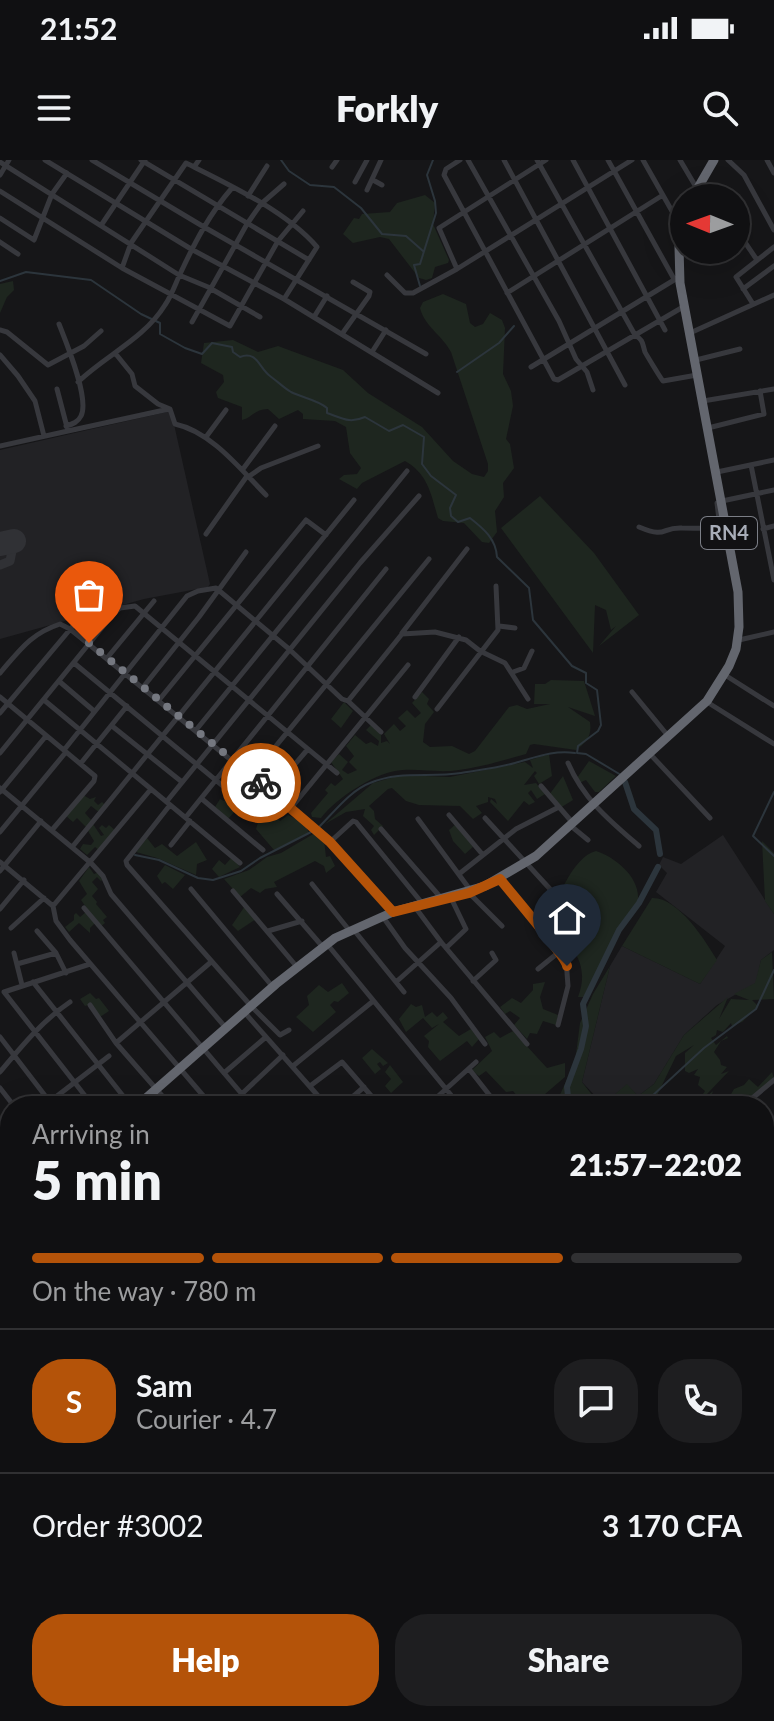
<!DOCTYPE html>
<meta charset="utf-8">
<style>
:root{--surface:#101012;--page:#1e1e20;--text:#f1f3f6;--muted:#9c9d9f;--line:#303032;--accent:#b45309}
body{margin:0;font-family:Lato,sans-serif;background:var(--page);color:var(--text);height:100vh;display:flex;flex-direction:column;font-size:30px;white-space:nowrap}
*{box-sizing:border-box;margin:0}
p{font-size:26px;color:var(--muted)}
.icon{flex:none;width:44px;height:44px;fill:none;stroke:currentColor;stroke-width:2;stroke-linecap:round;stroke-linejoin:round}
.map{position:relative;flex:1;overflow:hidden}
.sheet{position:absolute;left:0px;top:936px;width:774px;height:626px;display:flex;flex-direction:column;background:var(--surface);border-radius:32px 32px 0 0;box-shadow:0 8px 32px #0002,0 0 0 2px var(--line)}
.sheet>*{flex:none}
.needle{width:52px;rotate:271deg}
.tools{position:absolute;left:670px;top:24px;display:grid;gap:16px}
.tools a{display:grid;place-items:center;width:80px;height:80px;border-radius:50%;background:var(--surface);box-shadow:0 8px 32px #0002,0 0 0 2px var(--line);font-size:40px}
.pin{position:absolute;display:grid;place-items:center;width:68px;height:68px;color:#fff;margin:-82px -34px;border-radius:50% 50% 50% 0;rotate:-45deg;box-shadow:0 0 8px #0007}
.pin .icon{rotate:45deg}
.courier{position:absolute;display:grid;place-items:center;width:80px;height:80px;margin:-40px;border:6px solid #b45309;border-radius:50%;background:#fff;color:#222;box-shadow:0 2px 10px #0007}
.head em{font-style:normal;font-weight:800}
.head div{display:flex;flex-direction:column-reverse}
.head{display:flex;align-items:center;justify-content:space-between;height:136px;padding:0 32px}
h1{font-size:52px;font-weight:800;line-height:60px}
.bar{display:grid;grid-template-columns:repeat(4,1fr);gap:12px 8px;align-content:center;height:96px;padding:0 32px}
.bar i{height:10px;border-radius:6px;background:var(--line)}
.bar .selected{background:var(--accent)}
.bar p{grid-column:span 4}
.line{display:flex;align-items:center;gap:20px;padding:0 32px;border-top:2px solid var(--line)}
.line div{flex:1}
.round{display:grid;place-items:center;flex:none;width:84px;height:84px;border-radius:32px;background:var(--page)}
.primary-button{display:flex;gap:16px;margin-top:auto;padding:16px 32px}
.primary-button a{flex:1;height:92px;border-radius:32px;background:var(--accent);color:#fff;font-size:32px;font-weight:800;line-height:92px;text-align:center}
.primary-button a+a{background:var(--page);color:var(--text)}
.status{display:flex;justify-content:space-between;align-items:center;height:56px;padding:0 40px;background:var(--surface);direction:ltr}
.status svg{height:22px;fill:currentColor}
header{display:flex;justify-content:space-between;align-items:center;height:104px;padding:0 32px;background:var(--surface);font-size:36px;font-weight:800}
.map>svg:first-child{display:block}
.built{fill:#222225}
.green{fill:#1e261f}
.water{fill:#2c353c}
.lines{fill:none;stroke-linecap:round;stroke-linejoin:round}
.stream{stroke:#2c353c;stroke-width:2}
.river{stroke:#2c353c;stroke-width:6}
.taxiway{stroke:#303135;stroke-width:9}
.runway{stroke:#303135;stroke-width:24}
.minor{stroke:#37383d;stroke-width:5}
.highway{stroke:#63666e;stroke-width:9}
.done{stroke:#757880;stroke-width:8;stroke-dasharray:0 14.4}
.route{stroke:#b45309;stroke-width:10}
.labels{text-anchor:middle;stroke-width:6;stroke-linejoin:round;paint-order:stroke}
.shield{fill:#111113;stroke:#7b7e86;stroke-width:2}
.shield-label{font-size:20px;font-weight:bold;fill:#a8adb8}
</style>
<div class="status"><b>21:52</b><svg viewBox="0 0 49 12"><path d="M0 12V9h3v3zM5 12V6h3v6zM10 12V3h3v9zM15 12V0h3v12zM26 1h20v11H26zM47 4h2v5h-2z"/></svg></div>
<header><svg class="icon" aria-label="menu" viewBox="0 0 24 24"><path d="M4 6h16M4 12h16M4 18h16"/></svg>Forkly<svg class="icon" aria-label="search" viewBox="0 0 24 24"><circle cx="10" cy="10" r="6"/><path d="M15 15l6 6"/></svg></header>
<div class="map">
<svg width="774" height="1561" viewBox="0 0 774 1561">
<rect width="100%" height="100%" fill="#161618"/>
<!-- built -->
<path class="built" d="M171,251L210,424L208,427L144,439L0,479V290Z
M723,675L774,754V790L761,800L756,823L717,845L684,875L654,924L638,936L627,925L603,944L582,922L610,806L622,786L700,824L725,786L656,732L667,713L659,705L663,697L681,704Z"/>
<!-- green -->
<path class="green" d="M425,35L435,43L433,64L449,100L448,103L435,107L432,118L426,120L419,118L389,79L380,77L353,83L343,74L354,58L359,59L362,54L390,52L397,43Z
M13,121L14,130L7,137L0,153V124Z
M443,134L466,144L470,163L475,167L483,164L490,153L502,160L505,168L503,214L511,231L513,246L506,279L510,284L514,308L503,323L504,337L495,351L497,372L489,383L482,382L464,363L443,361L438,358C431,334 428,314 405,301L362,323L357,329L339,319L344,315L357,314L361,308L350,293L346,267L335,261L303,259V254L298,250L279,259L268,249C253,250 253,257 242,260V247L218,238L216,232L224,222L223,215L201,203L204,183L233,180L258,192L278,186L343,210L368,233L422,267L453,301L472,314L484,317L488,311V304L451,192C442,175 425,167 420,148L423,142Z
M540,336L594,393L639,455L599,486L616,466L611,470L606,450L595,445L593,493L501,368Z
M551,520L584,521L595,556L568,547L590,562C592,576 587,582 576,590L534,584L530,585L526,594C504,600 482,607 459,610C440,613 423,609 403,610C377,611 336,638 321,658L312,657L311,653L328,633L325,630L331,623L335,626L343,619L331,602L339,594L348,602L342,610L348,614L357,610L349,602L354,596L346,586L355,575L366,584L371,582L378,586L379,581L366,570L371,565L381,575V583L387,581L390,584L384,574L394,564L400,571L406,566L398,558L407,550L415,558L421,553L412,543L422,532L429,539L427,544L434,552L425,564L423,582L430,587L452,586L469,594L475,591L509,547L517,545L527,549L550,544H534L535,524H545Z
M344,542L353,551L341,568L331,559Z
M549,594L552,616L539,624L534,616L537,613L535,611L524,625L536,623L545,634L537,639L531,630L528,633L535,642L529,645L524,641L508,661L490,642L491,639L497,644L495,639L488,637V642L476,646L482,653L473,659L460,646L419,645L406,641L392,628L388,629L369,646L374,651L375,659L383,666L374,675L371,670L374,666L363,656L365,649L346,652L325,664L373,623L401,615L450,617L525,602L533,608L530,600Z
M589,601L616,616L599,632H595L586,620L579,623L577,618Z
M563,616L573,640L560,648L549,635Z
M229,633L233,637L229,645L237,649L228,659L215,647L220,639L224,641Z
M83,635L90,639L96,637L94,641L98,645L102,642L106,646L100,653L91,646L85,653L92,661L86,667L77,658L73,662L66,656Z
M272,652L280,661L288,655L304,663L309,673L274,690L256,669L261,653L267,657Z
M93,664L101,676L104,675L99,668L102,665L106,668L109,665L116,671L100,691L95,687L87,695L80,689L83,684L91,685L94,681L88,671Z
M456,664L474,686L465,694L453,681L449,670Z
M315,673L324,680L326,697L330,696L335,706L326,713L324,706L315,701L274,722L277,727L265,729L260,733L251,728L240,737L224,719L249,710L267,697L281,693Z
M147,678L155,688L162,684L177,696L196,682L207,700L197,704L196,715L157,698L136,692Z
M762,681L774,693V754L765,741Z
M596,691C615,697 640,717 638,740L584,837H578C590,806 574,786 551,767C552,745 573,696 596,691Z
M232,697L240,707L219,717L212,709L219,700L225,705Z
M165,705L185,715L173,729L165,722L162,724L157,716Z
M89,707L94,714L99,712L103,719L101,721L97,717L92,722L98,729L92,736L97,742L96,744L107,757L103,760L105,763L100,767L81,740L87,734L79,721Z
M652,738C678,737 705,780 717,800L700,824L622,786Z
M245,746L256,759L238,771L232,765Z
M86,752L95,763L90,768V773L79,763L69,772L65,767L74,760V755L76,753L80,757Z
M772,792L774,839L752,840L758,846L742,862L732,866L731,863L723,872L717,870L716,875L711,878L716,885L727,876L728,878L721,881L714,892L720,900L721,905L727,907L721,914L729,911L707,934H703L705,931L698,925L700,917L694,915L698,909L689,913L685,911V893L694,885L676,896L652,946H601L627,924L638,936L654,924L684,875L728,837L719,859L731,839L749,840L734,834L755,823L761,800Z
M610,806L582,922L592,935L564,942L558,939L575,902L580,863L593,834Z
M545,822L540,837L543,849L558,855L556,865L543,861L537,874L530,873L527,879L514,865L520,858L510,851L505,854L500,847L512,838L521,843L533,830V824Z
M342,823L349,833L338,842L334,841L330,845L336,852L313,872L296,857L309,845L307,836L319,825L328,832Z
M90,833L96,839L99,838L109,851L100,857L91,844L85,846L80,839Z
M411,844L416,847L422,845L425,857L432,852L437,857L443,852L448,858L443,862L459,876L471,869L479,879L472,887L467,881L440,901L428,887L429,881L424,876L439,864L432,868L423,858L406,872L399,859Z
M513,871L547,908L565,903V917L531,946H525L513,931L506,932L486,911L479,916L472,910L492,891L485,877L494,872L500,878Z
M372,889L388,903L383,906L380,902L377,904L381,909L375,914L362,898Z
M390,905L403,922L391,933L385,926L391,919L385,912Z
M772,912L774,918L742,946H703L701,941L713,931L711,937L716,936L721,943L725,936H730L734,929L744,925L749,919L758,927Z
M767,1006L770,1012L774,1010V1038L767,1043L764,1040V1007Z
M143,1552H240L232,1561H135Z"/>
<!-- water -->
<path class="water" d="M774,1391V1561H563L575,1552H764V1398Z"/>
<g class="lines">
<!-- stream -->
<path class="stream" d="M281,0L289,11L310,25L334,27L361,48L382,74L406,76L423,91
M0,121L26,112L91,120L141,154L160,163V174L185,188L202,194L212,183L232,187L233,192L240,197C257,190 259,208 270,216C277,221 284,228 291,232C303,238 318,240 327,248V253C342,258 349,264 365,257L389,271L403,265L424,277L422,304L431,316L456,335L450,348L451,356L458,362L470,358C484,369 496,379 497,397L529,428L533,460L572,506L586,513V523L597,530L601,565L598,571L578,586L577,593L586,594L621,615
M420,126L414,105L420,104L436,53L435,41L427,15L433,0
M457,212L499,183L514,166
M774,632L753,676L774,696
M319,667C334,652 351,630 370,623C401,610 429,618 461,613C479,610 498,608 515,603C537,597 553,590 575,593
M135,695L159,700L198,718L213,720L241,711L260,698L313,671
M636,946L651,937L704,888L756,849L774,810
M764,1037L774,1028"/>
<!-- river -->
<path class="river" d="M625,622L634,649L656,670L660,694
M569,946L567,927L581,889L586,866L583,844L619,770L639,743L658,707
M180,1561L191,1552"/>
<!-- taxiway -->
<path class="taxiway" d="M0,378L14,381L10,401L0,405"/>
<!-- runway -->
<path class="runway" d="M0,384L14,381"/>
<!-- minor -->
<path class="minor" d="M45,0L191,89L284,139L438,233
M92,0L204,67L426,194
M141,0L309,100
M460,0L446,9L444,15L554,219L558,220L683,147
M468,0L559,161L576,199L587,212L593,230
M504,0L625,225
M537,0L635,175C644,181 642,183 645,192C646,194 661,219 663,221L697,215
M573,0L665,170
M608,0L674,119
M643,0L681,67
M680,0L696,27L707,38
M728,0L744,15L774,70
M767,0L774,13
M0,2L179,115L208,127L260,157
M194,7L199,0
M332,7L337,0
M0,15L9,0
M373,20L382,25
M355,22L367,0
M367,30L381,0
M0,31L122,108L230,166L278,81L303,51
M248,36L267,6
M0,58L34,80L52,34L67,13
M102,64L145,0
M736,69L757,100
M0,82L18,94
M714,90L716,94
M122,108L131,83L186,3C228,24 286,51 317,87L284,139
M457,109L439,68L546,0
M387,115L405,133H413L457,109L632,0
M743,129L774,106
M507,133L663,35
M753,144L736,117L774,87
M314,157L327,136
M192,162L247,64L261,44L284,24
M59,164C66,182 90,239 81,256C78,262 73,264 66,266
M0,170L7,172L48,205L84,186L101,171
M690,173L774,135
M342,174L369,136L370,132L353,122
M372,192L386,170
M115,193L132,214L135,226L158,244L170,249L175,264C212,272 241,310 266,335
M0,195L18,216L35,241L44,276
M696,200L740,189
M531,207L679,117
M78,222C106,195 144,179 165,145C172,135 176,122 181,112C195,82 210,53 232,28
M703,241L774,229
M708,268L764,254L760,231
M68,271L169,249
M206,277L226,250
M0,286L68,271L57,229
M751,305L774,420
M243,309L275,266
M717,312L774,300
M248,317L261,308L318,286
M722,341L774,330
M717,343L720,368
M639,367C668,379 660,367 682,368C698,368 711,369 727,367
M763,369L774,366
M206,374L247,316
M499,466L515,468
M402,473L467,389
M739,480L774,472
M107,498L154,441
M74,503L235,636L429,399
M513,512L524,508L532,491
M0,513C20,490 30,474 60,464L70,469L317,670L360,712L393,751
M725,515L774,546
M60,522L94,551
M144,526L199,457L246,392
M632,532L669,577
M0,537L95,616L94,621L52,670
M415,537L459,477
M44,540L240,703
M159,540L306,360L326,375
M348,541L381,572
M707,542L774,584
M437,549L498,470L496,426
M0,553L78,460L114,451
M112,566L182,622
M196,570L407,311
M64,590L187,436L198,431L216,428L289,489L342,539L348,541L402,474L435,472L466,480L480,491L505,503L528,539
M0,593L114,453L120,448L135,446L337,613
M650,594L710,658
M81,603L127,546
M568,603C584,640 610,661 639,686
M290,610L308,589
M541,626L572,662
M0,628L91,703L103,716L111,734L226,868
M0,632L46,576
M202,639L263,690
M167,641L360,403L419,336
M170,645L126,701L127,705L251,846L280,875L289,870
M291,648L408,505
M449,655L483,695
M186,657L386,409
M485,658L550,729
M418,659L471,731
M571,666L588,680
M381,669L442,739
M0,672L66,592
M330,682L353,661L356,662L422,743
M171,685L190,661
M73,686L354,340
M0,702L53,746L56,761L70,780L212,946
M0,711L41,661
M459,714L516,669L557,648
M500,719L540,770L566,799L568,826L558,865
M312,724L349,770
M191,729L272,826
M233,731L297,807
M469,733L502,766
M277,734L322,786
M53,746L151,629
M415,747L441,782L527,884
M84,748L252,946
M0,749L24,720
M383,757L405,788L451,838L485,884
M11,768L44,738
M353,769L404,832
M37,771L56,793L66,813
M268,771L302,761
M327,784L460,946
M446,788L466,769L451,738
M14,793L22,825
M17,804L56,793
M90,804L4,832L93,946
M538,809L559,792
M473,821L496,800L492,793
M33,822L131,946
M396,822L441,782
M90,845L116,883L171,946
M245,853L327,946
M0,877L53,946
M116,883L211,802
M293,906L372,842
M469,909L498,946
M0,912C21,887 43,860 70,842
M224,913L266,877
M310,926L342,902L380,946
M0,928L14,946
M44,946L109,896
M229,946L283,895
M306,946L318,936
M342,946L364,927
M422,946L436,938L476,902
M515,946L516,945
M743,946L774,920
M0,979L10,972
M0,1027L10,1037
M1,1028L10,1021
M764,1051L774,1042
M764,1093L774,1084
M764,1101L774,1114
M764,1135L774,1127
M0,1136L10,1122
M764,1177L774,1169
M0,1178L10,1164
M764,1219L774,1210
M764,1234L774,1247
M0,1258L10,1247
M764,1260L774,1252
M0,1261L10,1270
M0,1426L9,1415
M0,1472L10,1457
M357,1552L364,1561
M369,1561L380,1552
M469,1561L479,1552"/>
<!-- highway -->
<path class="highway" d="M692,38L714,0
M137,946L276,824L335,778L393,752L485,726L536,696L707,541L729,506L736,489L739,467L738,432L680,123L679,87L684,59
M0,1065L10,1056"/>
</g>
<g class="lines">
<!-- done -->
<path class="done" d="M89,483L261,623"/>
<!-- route -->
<path class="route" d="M261,623L330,682L393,752L469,733L500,719C511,733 566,797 567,806"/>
</g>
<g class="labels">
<!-- shield labels -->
<rect class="shield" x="701" y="357" width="56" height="32" rx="6"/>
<g class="shield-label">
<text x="729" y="380">RN4</text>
</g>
</g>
</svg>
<div class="tools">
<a><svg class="needle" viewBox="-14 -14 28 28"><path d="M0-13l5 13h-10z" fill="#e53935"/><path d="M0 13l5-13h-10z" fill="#9c9d9f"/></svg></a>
</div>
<div class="pin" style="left:89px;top:483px;background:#ea580c"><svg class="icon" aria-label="bag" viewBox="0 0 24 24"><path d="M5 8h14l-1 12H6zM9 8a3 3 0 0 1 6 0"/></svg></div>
<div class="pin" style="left:567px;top:806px;background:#1f2937"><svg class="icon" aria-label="home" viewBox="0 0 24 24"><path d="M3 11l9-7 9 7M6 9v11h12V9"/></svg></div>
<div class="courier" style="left:261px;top:623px"><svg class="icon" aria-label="bike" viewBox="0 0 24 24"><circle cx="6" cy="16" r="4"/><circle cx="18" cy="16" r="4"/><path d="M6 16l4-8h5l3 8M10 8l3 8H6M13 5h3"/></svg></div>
<section class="sheet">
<div class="head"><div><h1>5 min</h1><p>Arriving in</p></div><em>21:57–22:02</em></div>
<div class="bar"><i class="selected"></i><i class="selected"></i><i class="selected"></i><i></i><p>On the way · 780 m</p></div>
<div class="line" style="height:144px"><b class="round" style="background:var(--accent);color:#fff">S</b><div><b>Sam</b><p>Courier · 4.7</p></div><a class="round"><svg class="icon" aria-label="chat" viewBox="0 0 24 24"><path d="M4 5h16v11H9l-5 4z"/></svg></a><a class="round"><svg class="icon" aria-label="phone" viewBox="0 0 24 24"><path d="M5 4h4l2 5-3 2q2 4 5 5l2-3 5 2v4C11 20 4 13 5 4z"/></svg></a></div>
<div class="line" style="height:104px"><div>Order #3002</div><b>3 170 CFA</b></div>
<div class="primary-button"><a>Help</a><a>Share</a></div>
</section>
</div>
